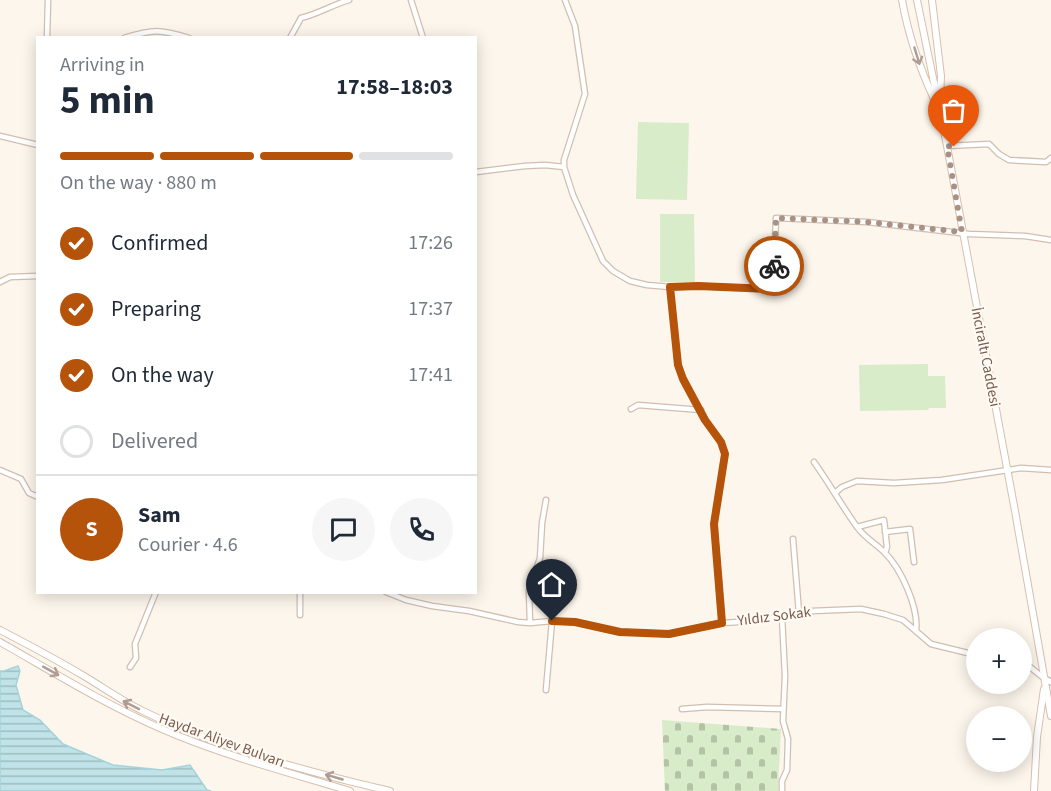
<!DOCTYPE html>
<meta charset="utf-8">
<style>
:root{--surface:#fff;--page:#f6f6f7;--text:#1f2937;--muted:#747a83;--line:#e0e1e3;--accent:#b45309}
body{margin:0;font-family:"Source Sans 3",sans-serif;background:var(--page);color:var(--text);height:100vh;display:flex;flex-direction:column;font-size:22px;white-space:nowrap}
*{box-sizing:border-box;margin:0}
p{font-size:20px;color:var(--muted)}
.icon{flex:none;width:33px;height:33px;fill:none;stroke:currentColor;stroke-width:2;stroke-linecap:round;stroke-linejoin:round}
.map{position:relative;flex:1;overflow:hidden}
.sheet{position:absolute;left:36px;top:36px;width:441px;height:558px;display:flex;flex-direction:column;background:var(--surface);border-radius:0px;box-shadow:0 3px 15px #0003}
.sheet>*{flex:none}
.controls{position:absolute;left:966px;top:628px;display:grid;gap:12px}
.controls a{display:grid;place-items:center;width:66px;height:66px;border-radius:50%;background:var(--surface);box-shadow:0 3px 15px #0003;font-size:30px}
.pin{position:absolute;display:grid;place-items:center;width:51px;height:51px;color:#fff;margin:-62px -26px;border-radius:50% 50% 50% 0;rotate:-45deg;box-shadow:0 0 6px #0007}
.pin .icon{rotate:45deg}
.courier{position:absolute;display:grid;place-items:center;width:60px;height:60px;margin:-30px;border:4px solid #b45309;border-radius:50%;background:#fff;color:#222;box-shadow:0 2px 8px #0007}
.summary em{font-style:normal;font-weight:700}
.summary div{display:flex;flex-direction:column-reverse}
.summary{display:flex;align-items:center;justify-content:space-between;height:102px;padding:0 24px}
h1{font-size:39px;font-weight:700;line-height:45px}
.bar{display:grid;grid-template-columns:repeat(4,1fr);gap:9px 6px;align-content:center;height:72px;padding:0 24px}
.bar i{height:8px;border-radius:4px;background:var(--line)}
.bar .current{background:var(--accent)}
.bar p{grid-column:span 4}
.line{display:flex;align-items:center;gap:15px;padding:0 24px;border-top:2px solid var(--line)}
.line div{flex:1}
.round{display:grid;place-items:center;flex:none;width:63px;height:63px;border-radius:32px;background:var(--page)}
ol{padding:0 24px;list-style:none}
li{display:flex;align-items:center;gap:18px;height:66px}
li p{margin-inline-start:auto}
li .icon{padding:6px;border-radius:50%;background:var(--accent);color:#fff;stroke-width:4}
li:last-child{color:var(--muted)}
li i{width:33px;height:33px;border:3px solid var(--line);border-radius:50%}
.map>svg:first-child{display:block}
.cemetery{fill:url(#cemetery-stones)}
.pitch{fill:#d8ecc9}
.water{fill:url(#water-rules);stroke:#a5d3da;stroke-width:1.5}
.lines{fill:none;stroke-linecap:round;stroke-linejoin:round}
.minor-casing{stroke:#d1beb0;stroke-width:7}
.tertiary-casing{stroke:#d1beb0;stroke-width:8}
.secondary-casing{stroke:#d6c0b0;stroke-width:8}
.minor{stroke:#fff;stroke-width:4.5}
.tertiary{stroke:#fff;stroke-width:5}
.secondary{stroke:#fff;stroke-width:6}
.oneway{stroke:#af9d94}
.done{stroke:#a89285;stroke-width:6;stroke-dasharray:0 10.8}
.route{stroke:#b45309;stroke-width:8}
.labels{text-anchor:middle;stroke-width:4.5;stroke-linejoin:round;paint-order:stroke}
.street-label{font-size:15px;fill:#7a5c4d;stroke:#fffaf3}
</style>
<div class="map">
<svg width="1051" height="791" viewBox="0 0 1051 791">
<defs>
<pattern id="cemetery-stones" width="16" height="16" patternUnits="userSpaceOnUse" patternTransform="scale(1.5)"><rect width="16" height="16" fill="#d8ecc9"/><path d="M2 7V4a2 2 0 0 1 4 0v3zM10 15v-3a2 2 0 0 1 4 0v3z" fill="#b4c2a5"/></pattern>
<pattern id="water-rules" width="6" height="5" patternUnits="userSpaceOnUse" patternTransform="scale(1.5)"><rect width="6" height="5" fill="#bfe3e8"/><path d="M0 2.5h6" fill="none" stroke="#a0bbbe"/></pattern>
</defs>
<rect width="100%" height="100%" fill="#fdf6ec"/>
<!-- cemetery -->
<path class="cemetery" d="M662,720L781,729L778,791H665Z"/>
<!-- pitch -->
<path class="pitch" d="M638,122L689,123L687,200L636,199Z
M660,214H694L695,282H660Z
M928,364V376H945L946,408H929L928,410L860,411L859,365Z"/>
<!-- water -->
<path class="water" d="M18,666L20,671L16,685L23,710L40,720L63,744L113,765L162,770L190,765L207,790L211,791H0V671H4Z"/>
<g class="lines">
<!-- minor casing -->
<g class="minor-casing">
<path id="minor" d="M411,0L423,38
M565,0L575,26L585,94L564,160V167L573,195L603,261L613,271L630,281L647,285L670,287L698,286L773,289L776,218L867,222L969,234L1025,236L1051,240
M47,38L48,0
M124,38C153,29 160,29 189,38
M290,38L301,18C318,14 332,5 349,0
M0,136L38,145
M947,146L989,144L999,154L1009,160L1046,162L1051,158
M476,172L525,166L545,165L564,167
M0,282L10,277L38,276
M670,287L678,365L683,379L705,420L721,443L725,454L714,524L722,623
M631,409L638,405L701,410
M814,462C829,483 842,506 857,527C865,538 875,543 884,552C901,568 919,608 916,631
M0,470L21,479L29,493L38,497
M835,493L842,487L857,481L894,483L942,480L1021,468L1051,470
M857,527L884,520L887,547L885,553
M885,532L910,529L914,562
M793,539L799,613
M386,592L406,600L432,606L469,611L518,622L530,623L552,621L575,622L619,632L669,634L722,623L755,621L812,611L861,609L884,614L903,620L931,644L976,655
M300,615V592
M530,623L529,591L540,558L542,523L546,500
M1022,664L1030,667L1045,679
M130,667L136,658L135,644L156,592
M546,690L552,621
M682,709L707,707L783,709
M782,791V781L787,770L788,739L783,721L785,676L782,617"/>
</g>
<!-- tertiary casing -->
<g class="tertiary-casing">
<path id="tertiary" d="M1045,679L1051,682"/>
</g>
<!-- secondary casing -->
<g class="secondary-casing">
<path id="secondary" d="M902,0C908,34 920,69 935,101
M917,0L947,146L1015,511L1051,716
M932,0L941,76L940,100
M0,630C29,645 57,660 84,676C104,688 122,701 143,711C219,748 308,772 390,791
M0,642C53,672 106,705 162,729C222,755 287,772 350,791
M1034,791L1037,737L1044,689"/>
</g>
<!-- minor -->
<use href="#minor" class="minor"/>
<!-- tertiary -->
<use href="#tertiary" class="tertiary"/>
<!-- secondary -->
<use href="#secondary" class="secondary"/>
</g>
<!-- one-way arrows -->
<defs><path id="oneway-shaft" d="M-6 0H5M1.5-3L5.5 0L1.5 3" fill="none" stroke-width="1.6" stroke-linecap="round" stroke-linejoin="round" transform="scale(1.5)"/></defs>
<g class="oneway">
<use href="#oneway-shaft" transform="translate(917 56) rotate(73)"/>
<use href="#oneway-shaft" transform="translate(51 671) rotate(29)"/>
<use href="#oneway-shaft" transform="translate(131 705) rotate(-153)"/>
<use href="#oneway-shaft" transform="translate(334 777) rotate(-164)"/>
</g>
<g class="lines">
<!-- done -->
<path class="done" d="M774,266L776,218L867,222L962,232L947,146L954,147"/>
<!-- route -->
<path class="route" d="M552,621L575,622L620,632L669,634L722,623L714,524L725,454L721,442L705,420L683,379L678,365L670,287L698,286L773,289L774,266"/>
</g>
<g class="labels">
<!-- street labels -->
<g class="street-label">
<text transform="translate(986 357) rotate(79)" y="5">İnciraltı Caddesi</text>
<text transform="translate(774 616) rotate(-7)" y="5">Yıldız Sokak</text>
<text transform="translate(222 740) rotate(20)" y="5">Haydar Aliyev Bulvarı</text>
</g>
</g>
</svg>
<div class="controls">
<a>+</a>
<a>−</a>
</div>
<div class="pin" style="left:954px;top:147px;background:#ea580c"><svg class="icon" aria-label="bag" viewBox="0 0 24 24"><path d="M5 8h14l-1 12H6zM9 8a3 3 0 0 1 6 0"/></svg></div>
<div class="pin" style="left:552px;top:621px;background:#1f2937"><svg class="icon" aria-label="home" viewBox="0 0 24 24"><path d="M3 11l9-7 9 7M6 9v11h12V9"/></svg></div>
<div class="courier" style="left:774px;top:266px"><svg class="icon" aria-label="bike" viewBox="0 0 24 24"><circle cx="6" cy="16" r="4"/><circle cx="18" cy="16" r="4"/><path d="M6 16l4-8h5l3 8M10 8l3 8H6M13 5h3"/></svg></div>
<section class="sheet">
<div class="summary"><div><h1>5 min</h1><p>Arriving in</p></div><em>17:58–18:03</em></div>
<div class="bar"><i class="current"></i><i class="current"></i><i class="current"></i><i></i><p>On the way · 880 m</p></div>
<ol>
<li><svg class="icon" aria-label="check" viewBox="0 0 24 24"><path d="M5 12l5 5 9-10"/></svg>Confirmed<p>17:26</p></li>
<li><svg class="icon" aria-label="check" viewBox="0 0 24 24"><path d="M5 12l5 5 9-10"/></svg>Preparing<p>17:37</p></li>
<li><svg class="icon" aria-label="check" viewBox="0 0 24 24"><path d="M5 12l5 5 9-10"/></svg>On the way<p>17:41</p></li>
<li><i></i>Delivered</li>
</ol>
<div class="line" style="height:108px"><b class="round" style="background:var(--accent);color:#fff">S</b><div><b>Sam</b><p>Courier · 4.6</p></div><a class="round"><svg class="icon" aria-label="chat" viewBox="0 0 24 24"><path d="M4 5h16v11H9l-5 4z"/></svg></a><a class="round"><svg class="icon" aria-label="phone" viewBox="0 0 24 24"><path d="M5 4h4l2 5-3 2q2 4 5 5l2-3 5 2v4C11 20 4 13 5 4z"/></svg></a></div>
</section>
</div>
